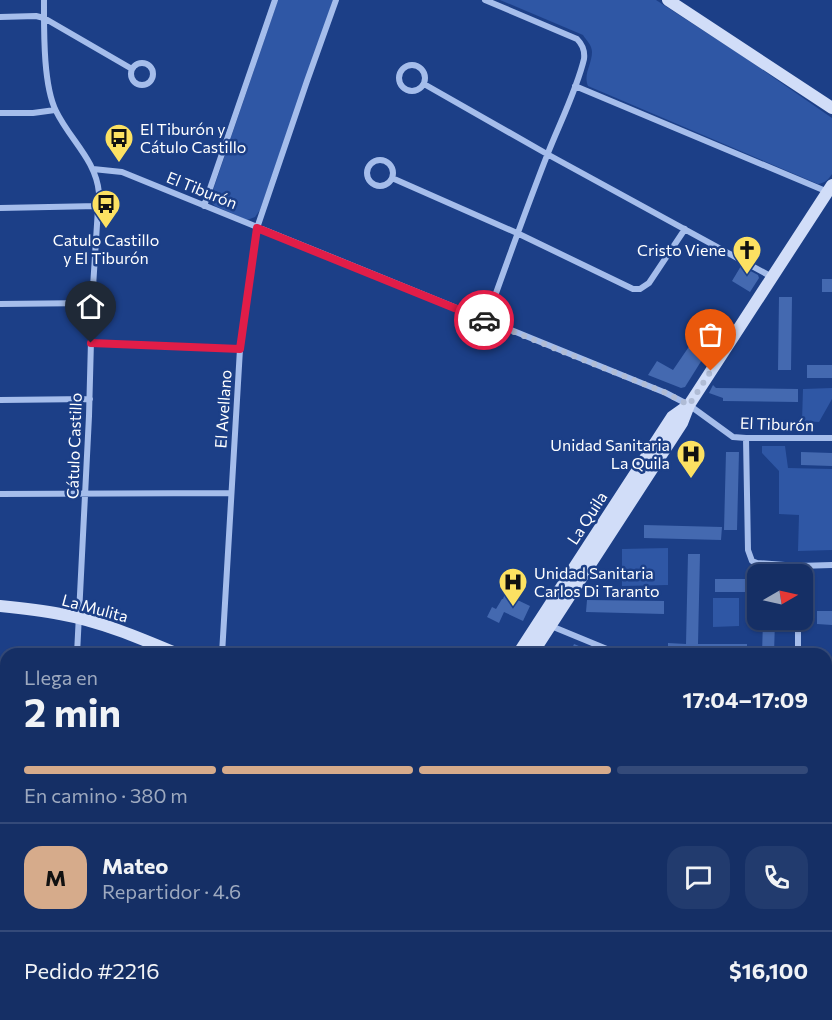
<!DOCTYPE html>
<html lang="es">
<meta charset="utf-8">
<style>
:root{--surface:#152f65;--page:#223b6e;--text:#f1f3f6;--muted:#9da9bf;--line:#344a79;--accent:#d6ab8b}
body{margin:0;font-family:Commissioner,sans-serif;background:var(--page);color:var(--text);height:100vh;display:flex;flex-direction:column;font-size:22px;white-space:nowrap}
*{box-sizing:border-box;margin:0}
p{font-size:20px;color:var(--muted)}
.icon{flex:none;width:33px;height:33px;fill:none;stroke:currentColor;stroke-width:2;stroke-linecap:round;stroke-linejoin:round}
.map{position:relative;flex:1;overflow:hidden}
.panel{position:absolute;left:0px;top:648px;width:832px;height:372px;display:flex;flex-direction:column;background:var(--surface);border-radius:18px 18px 0 0;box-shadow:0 2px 4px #0004,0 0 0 2px var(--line)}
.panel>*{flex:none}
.needle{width:39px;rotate:81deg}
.buttons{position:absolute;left:747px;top:564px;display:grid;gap:12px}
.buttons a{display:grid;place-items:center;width:66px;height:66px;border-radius:12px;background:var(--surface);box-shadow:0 2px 4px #0004,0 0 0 2px var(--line);font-size:30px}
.pin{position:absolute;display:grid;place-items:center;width:51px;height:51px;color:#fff;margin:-62px -26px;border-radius:50% 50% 50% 0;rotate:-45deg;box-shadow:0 0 6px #0007}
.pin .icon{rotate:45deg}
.courier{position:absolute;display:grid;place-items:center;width:60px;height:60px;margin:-30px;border:4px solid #e11d48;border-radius:50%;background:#fff;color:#222;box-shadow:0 2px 8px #0007}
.summary em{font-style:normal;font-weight:700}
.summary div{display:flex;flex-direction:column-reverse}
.summary{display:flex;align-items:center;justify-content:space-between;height:102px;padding:0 24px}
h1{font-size:39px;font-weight:700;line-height:45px}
.bar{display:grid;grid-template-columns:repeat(4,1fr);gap:9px 6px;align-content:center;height:72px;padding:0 24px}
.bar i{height:8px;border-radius:4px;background:var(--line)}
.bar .selected{background:var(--accent)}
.bar p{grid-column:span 4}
.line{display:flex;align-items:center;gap:15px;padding:0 24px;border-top:2px solid var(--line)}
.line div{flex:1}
.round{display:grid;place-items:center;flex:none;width:63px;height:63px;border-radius:18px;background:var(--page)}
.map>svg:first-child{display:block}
.green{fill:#2f57a5}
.building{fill:#4469b0}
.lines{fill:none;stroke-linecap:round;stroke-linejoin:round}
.street{stroke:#a5bdeb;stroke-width:6}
.secondary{stroke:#d1ddf8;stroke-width:12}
.done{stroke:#b0bcd5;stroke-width:6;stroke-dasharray:0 10.8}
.route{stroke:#e11d48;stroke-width:8}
.labels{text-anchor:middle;stroke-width:5;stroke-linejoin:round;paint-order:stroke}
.poi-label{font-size:16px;fill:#fff;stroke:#1c3f87;text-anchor:start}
.street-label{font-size:16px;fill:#fff;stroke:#1c3f87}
</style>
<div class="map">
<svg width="832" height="1020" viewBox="0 0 832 1020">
<rect width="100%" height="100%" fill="#1c3f87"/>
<!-- green -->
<path class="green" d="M278,0H333L260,210L255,217L247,220L215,206L211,202V196Z
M500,0H656L744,57L832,118V174C828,180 825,183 818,184L588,86C583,74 592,64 592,52C592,45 586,40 583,35Z
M832,388V399L819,422L802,421L803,389Z
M762,446H785L788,468L832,469V550L798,551L799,515L779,514V471L762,453Z
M668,548V585L622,586V549Z
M713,598H739V626L713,627Z
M0,964H6V1014H51V1020H0Z"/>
<!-- building -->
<path class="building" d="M741,266L758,275L759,278L750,292L732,281Z
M822,279H832V292H822Z
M779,297H792L791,370H778Z
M701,329L715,339L685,387L681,388L648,375L657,361L673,370Z
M807,365H832V378H807Z
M713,385L716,388L798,389V402L723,401V398L709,393Z
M726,452H739L737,530H724Z
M801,452L832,453V466L801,465Z
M644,525L722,527L721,540L644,538Z
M688,554H700L698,644H747V654H668V643L686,644Z
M715,579H758V592H715Z
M505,594L530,606L523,621L504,612L499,623L487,617L492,607L496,609L502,599H503Z
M587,600L664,601V614L586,612Z
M817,611H832V625L817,624Z
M763,620H775L774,654H762Z
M574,644L598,654H570Z"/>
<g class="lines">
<!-- street -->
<path class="street" d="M44,0C44,30 43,85 56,111C70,140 96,160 99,193L92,303L89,416L77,654
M485,0L577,39C583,45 585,51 584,59C577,89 559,125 548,153C526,209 506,265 486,321
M0,17L36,16L44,18L132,69
M131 74a11 11 0 1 1 22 0a11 11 0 1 1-22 0Z
M399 78a13 13 0 1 1 26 0a13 13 0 1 1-26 0Z
M424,84L547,154L772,277
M575,86L828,192
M0,113H33L55,110
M367 173a13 13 0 1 1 26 0a13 13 0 1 1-26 0Z
M93,169L122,172L666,393L689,405L733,437L746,438H832
M392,178L517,233L633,289H640L649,283L685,229
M204,206L275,0
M0,208L98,206
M0,304L92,303
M91,343L240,349
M0,400L90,399
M746,438L748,550L752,561L757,563L798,566L832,565
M0,494L231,493
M798,620V654
M551,626L619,654
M222,654L240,349L255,241L257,228L307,81L336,0
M0,713H6
M826,756L832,760
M0,808H6
M0,904H6
M826,999H832
M473,1014L475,1020
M58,1020V1014
M196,1020L198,1014
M230,1020L232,1014
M496,1020L497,1014
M589,1020L592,1014"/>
<!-- secondary -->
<path class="secondary" d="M668,0L832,108
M0,606C20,608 40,610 60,614C100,621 140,638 178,654
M518,654L672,417L689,405
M532,654L682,423L689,405L832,185
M331,1020L333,1014
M343,1020L345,1014"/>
</g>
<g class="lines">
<!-- done -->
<path class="done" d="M484,320L666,393L689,405L711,371"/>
<!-- route -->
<path class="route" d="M91,343L240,349L257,228L484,320"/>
</g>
<!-- icons -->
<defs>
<g id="bus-pin" transform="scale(1.5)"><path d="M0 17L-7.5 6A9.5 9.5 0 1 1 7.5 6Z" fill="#fce162" stroke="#1c3f87"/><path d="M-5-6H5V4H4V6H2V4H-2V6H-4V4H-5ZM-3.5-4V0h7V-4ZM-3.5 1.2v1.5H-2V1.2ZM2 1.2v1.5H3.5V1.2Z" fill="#111"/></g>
<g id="church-pin" transform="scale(1.5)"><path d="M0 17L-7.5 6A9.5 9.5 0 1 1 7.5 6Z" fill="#fce162" stroke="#1c3f87"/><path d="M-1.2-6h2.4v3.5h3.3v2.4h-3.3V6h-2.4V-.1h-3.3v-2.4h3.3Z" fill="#111"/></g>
<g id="hospital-pin" transform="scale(1.5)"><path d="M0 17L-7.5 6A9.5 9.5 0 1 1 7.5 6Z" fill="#fce162" stroke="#1c3f87"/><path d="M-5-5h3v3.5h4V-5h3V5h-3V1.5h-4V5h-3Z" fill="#111"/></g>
</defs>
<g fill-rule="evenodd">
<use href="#bus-pin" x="119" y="138"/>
<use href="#bus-pin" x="106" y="204"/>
<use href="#church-pin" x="747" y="250"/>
<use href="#hospital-pin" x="691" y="454"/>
<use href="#hospital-pin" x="513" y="582"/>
</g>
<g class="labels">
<!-- poi labels -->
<g class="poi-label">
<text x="140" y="135">El Tiburón y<tspan x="140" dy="18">Cátulo Castillo</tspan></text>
<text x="106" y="246" text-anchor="middle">Catulo Castillo<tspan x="106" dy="18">y El Tiburón</tspan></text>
<text x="726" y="256" text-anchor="end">Cristo Viene</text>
<text x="670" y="451" text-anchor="end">Unidad Sanitaria<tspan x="670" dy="18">La Quila</tspan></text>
<text x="534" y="579">Unidad Sanitaria<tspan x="534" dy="18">Carlos Di Taranto</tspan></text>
</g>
<!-- street labels -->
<g class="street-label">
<text transform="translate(202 190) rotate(22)" y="6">El Tiburón</text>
<text transform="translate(223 409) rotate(-86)" y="6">El Avellano</text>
<text transform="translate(777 424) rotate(2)" y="6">El Tiburón</text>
<text transform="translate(74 446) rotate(-88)" y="6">Cátulo Castillo</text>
<text transform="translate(587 518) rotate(-57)" y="6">La Quila</text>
<text transform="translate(95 608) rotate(15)" y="6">La Mulita</text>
</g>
</g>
</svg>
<div class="buttons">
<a><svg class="needle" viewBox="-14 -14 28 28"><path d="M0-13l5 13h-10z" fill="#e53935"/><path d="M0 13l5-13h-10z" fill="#9da9bf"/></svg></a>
</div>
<div class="pin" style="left:711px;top:371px;background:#ea580c"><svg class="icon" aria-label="bag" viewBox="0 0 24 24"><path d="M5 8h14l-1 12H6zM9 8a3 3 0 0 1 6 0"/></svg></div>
<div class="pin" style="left:91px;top:343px;background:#1f2937"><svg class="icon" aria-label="home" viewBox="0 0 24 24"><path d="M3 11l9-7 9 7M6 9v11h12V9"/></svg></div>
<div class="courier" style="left:484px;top:320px"><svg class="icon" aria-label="car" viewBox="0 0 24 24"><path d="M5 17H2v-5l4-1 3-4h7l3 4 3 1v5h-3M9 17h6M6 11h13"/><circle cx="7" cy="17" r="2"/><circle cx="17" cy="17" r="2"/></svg></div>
<section class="panel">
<div class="summary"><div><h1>2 min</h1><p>Llega en</p></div><em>17:04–17:09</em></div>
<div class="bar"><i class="selected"></i><i class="selected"></i><i class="selected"></i><i></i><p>En camino · 380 m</p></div>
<div class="line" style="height:108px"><b class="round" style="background:var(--accent);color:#111">M</b><div><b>Mateo</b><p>Repartidor · 4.6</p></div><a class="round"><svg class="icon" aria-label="chat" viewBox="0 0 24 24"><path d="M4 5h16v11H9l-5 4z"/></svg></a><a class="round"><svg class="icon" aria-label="phone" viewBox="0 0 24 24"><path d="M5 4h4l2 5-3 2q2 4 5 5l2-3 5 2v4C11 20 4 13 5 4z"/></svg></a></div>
<div class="line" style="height:78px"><div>Pedido #2216</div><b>$16,100</b></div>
</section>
</div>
